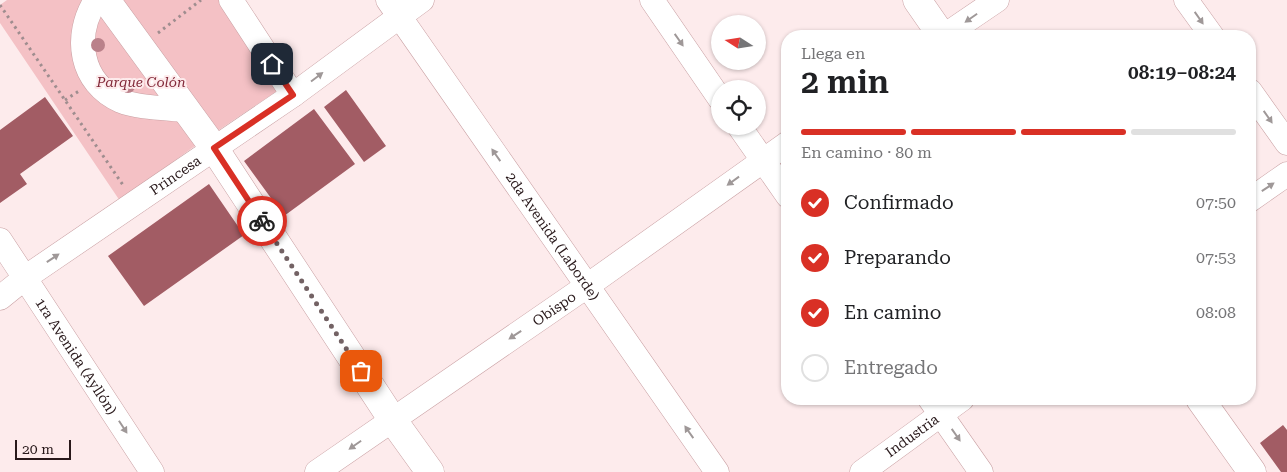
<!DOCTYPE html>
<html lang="es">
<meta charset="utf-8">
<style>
:root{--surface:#fff;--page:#f2f2f2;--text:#202124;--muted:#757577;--line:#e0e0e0;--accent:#d93025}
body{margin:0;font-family:"Roboto Serif",serif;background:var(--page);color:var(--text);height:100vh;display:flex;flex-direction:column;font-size:19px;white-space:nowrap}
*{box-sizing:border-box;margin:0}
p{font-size:16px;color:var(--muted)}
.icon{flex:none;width:28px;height:28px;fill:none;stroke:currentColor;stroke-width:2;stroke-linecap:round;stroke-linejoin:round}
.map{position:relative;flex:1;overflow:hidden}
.drawer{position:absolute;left:781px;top:30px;width:475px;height:375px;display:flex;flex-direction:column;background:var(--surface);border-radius:20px;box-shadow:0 1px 4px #0004}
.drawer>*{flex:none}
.needle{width:32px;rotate:282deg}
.fabs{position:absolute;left:711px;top:15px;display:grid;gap:10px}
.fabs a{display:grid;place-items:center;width:55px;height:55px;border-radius:50%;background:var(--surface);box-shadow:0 1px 4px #0004;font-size:25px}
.scale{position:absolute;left:15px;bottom:12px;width:56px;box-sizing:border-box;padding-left:5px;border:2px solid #29191b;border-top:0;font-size:14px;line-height:18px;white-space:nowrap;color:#29191b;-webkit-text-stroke:4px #fdebec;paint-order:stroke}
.pin{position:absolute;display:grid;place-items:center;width:42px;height:42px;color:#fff;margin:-21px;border-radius:10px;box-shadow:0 2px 8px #0006}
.courier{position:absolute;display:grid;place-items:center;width:50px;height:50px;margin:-25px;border:4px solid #d93025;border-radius:50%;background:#fff;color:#222;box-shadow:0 1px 6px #0007}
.head em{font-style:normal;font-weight:600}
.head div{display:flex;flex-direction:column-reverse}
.head{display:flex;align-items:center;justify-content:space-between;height:85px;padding:0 20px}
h1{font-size:32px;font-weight:600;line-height:38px}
.bar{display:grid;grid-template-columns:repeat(4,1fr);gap:8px 5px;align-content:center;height:60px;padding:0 20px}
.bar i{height:6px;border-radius:4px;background:var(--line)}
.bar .active{background:var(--accent)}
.bar p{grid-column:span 4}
ol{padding:0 20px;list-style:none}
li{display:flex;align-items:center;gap:15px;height:55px}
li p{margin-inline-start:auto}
li .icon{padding:5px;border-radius:50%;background:var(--accent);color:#fff;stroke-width:4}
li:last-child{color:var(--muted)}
li i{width:28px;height:28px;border:2px solid var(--line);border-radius:50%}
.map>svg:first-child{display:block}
.green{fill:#f4c1c5}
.building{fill:#a25c64}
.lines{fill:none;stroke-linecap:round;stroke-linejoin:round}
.minor-casing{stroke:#c9a0a3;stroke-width:25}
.major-casing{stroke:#c9a0a3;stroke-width:29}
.path{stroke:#9f8d8f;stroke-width:3;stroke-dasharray:2.5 4;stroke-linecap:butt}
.minor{stroke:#fff;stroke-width:24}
.major{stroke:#fff;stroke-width:28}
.tree{fill:#ba818a}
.oneway{fill:#9f9898}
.done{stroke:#736264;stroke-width:5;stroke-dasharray:0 9}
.route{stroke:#d93025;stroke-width:6}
.labels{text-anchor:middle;stroke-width:4;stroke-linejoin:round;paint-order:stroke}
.park-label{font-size:14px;font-style:italic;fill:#832a3a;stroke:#fdebec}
.street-label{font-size:14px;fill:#29191b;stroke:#fdebec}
</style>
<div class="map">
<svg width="1287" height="472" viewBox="0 0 1287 472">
<rect width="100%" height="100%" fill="#fdebec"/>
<!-- green -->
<path class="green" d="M7,0H222L280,89L192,148L120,201L0,23V5Z"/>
<!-- building -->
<path class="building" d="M346,90L386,146L364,162L324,107Z
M45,97L73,136L20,174L27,184L0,203V130Z
M314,109L355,164L284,216L244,161Z
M209,184L244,235L144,306L108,256Z
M1283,425L1287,430V472H1281L1260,443Z"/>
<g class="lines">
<!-- minor casing -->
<g class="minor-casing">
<g id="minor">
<path d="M96,0C73,36 80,83 121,101C138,108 168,108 186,110"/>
<path d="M231,0L293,95"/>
<path id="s1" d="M388,0L717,472"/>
<path d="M652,0L720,99"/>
<path d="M1186,0L1212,36"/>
<path d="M944,36L997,0"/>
<path d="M1250,91L1287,143"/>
<path d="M739,126L788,196"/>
<path d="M1250,200L1287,174"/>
<path id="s2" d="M0,240L152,472"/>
<path id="s3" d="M0,298L26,277L293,95L422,0"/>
<path d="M930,399L981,472"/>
<path id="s4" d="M317,472L587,286L788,143"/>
<path id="s5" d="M862,472L962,399"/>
</g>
</g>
<!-- major casing -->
<g class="major-casing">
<path id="major" d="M106,0L214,148L392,419L430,472
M917,0L942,36
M1200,399L1252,472"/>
</g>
<!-- path -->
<path class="path" d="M0,5L123,185
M158,33L201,0
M65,100L79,91"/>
<!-- minor -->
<use href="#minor" class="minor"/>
<!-- major -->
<use href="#major" class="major"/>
</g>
<!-- trees -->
<g class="tree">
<circle cx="98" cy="45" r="7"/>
<circle cx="128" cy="86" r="7"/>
</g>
<!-- one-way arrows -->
<defs><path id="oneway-solid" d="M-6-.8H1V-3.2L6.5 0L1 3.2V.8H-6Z" transform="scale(1.25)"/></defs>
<g class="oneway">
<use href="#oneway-solid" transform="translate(971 18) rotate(145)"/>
<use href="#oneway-solid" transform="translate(1199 18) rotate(55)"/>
<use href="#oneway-solid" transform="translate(679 40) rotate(55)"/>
<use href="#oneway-solid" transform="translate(317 77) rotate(-37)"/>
<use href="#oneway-solid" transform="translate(1268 117) rotate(55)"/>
<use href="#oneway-solid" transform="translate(496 155) rotate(-125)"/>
<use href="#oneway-solid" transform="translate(733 181) rotate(144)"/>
<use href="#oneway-solid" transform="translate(1268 187) rotate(-34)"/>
<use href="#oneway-solid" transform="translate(53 258) rotate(-34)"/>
<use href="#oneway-solid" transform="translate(515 335) rotate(146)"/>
<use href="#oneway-solid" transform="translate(123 427) rotate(57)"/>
<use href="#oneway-solid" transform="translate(689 432) rotate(-125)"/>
<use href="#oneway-solid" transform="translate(956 435) rotate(55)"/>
<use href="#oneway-solid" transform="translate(355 445) rotate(145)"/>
</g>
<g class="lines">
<!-- done -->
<path class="done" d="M262,221L361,371"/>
<!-- route -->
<path class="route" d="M262,221L214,148L293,95L272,64"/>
</g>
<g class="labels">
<!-- park labels -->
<g class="park-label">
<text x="141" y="87">Parque Colón</text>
</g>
<!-- street labels -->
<g class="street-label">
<text dy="5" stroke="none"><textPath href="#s3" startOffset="214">Princesa</textPath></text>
<text dy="5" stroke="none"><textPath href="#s1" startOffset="288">2da Avenida (Laborde)</textPath></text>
<text dy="5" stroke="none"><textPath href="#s4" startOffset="288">Obispo</textPath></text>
<text dy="5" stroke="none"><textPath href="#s2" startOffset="139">1ra Avenida (Ayllón)</textPath></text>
<text dy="5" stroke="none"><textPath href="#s5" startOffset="62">Industria</textPath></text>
</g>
</g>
</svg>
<div class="fabs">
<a><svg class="needle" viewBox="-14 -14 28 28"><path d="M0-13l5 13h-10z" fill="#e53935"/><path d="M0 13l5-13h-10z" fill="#757577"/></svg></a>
<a><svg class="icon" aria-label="locate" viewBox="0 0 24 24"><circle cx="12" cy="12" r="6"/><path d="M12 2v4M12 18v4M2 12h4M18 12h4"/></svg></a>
</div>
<div class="scale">20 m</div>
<div class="pin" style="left:361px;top:371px;background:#ea580c"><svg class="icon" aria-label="bag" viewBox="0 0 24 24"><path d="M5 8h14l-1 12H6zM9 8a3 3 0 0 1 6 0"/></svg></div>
<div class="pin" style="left:272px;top:64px;background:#1f2937"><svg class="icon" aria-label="home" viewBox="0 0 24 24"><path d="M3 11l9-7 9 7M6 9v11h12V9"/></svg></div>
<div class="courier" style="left:262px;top:221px"><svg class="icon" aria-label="bike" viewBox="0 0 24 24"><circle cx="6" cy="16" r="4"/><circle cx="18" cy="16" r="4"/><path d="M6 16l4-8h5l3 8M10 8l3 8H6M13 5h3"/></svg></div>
<section class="drawer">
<div class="head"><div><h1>2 min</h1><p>Llega en</p></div><em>08:19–08:24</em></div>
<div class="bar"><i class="active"></i><i class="active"></i><i class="active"></i><i></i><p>En camino · 80 m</p></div>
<ol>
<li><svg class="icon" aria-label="check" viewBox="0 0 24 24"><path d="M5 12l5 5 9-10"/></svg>Confirmado<p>07:50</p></li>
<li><svg class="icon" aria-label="check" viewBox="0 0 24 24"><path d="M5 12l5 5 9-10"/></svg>Preparando<p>07:53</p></li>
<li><svg class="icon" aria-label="check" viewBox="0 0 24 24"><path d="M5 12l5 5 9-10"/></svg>En camino<p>08:08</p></li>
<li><i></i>Entregado</li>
</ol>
</section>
</div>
